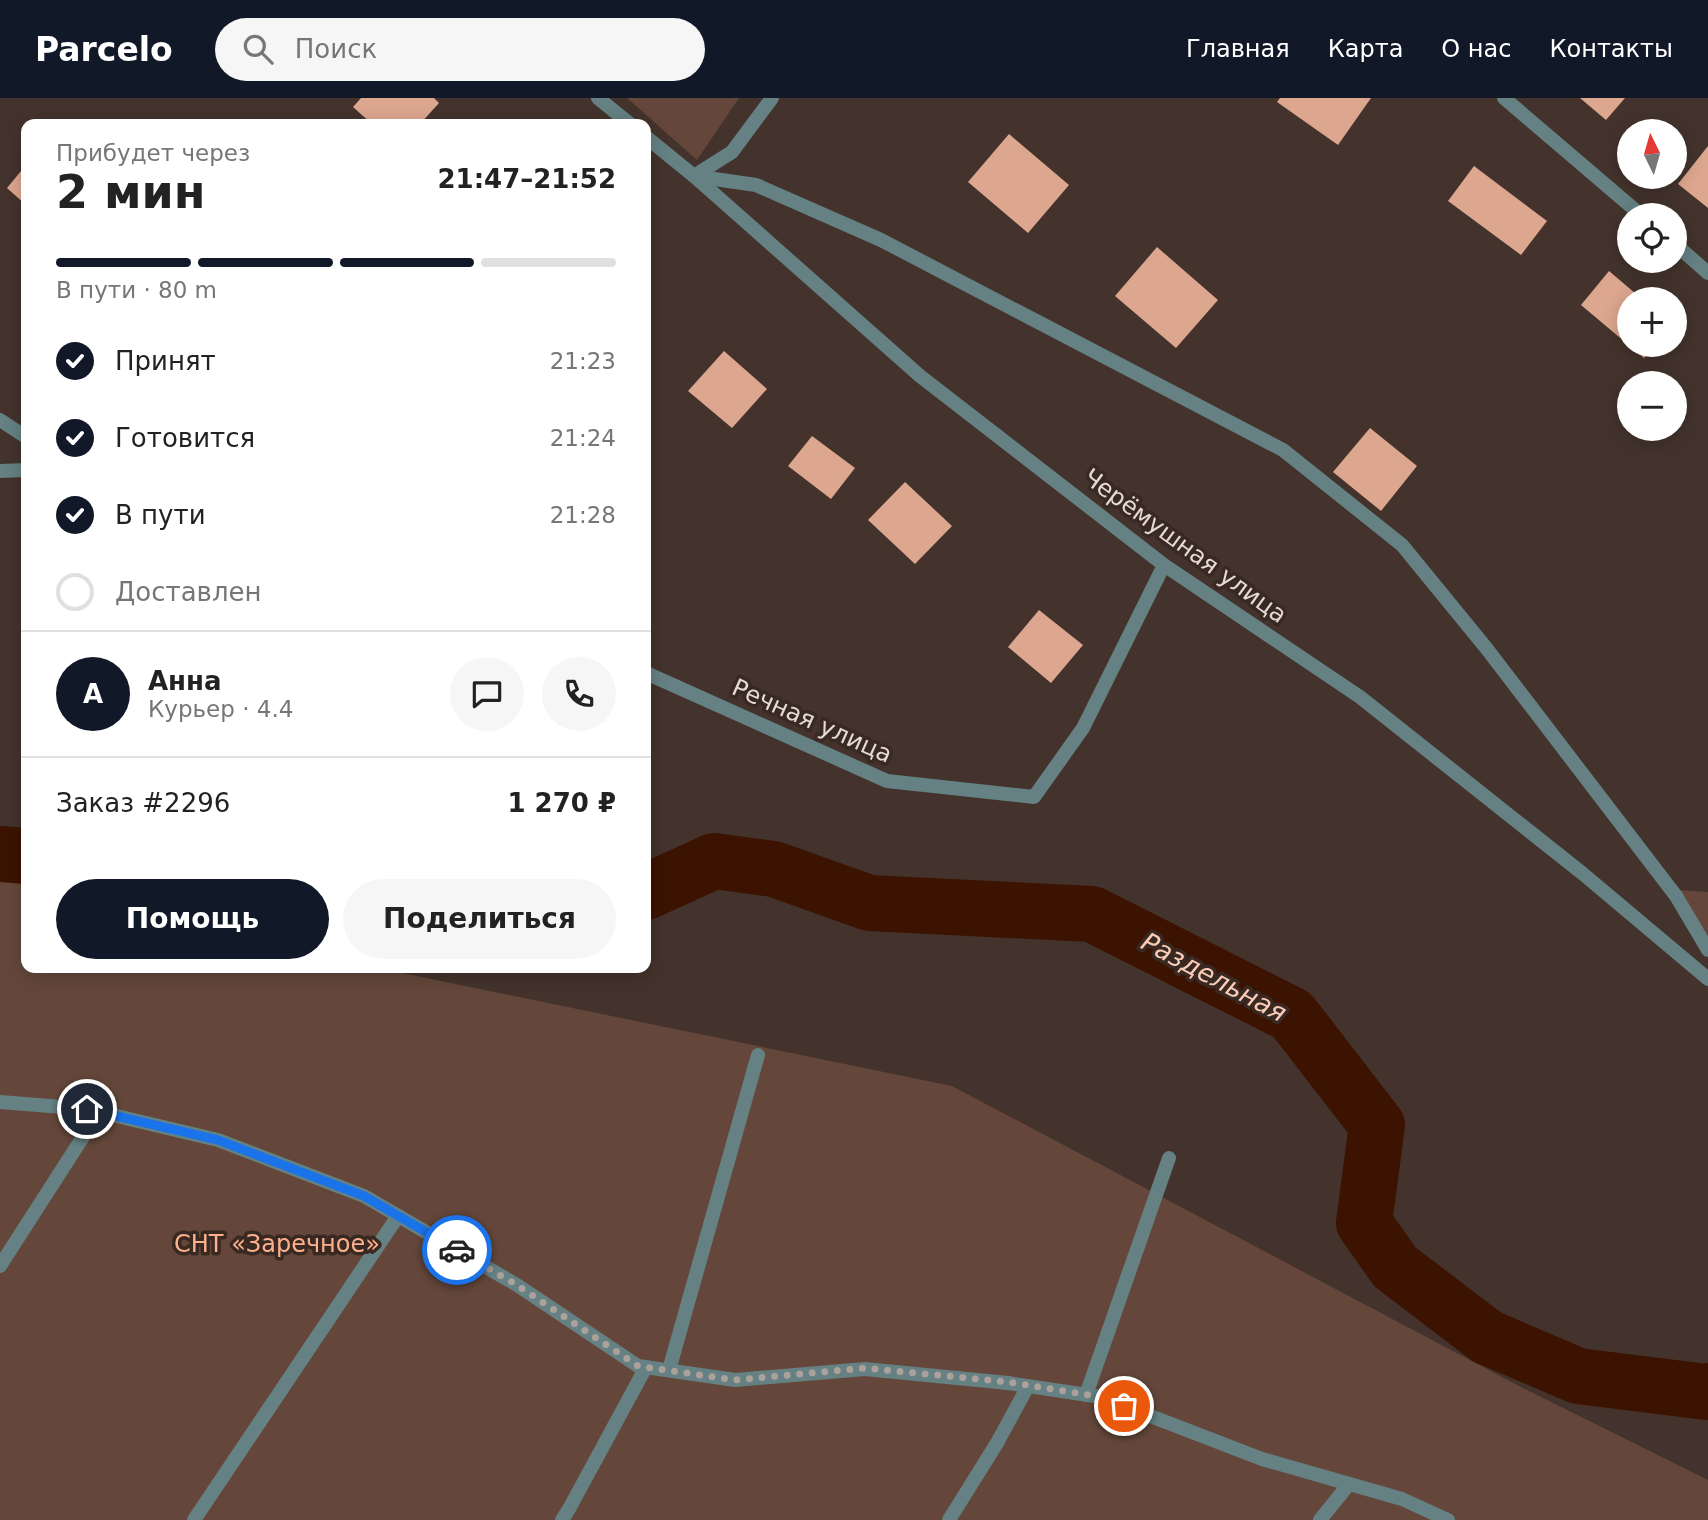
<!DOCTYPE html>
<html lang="ru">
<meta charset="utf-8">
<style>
:root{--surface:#fff;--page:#f6f6f6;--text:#222;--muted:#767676;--line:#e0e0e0;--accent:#111827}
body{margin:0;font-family:"DejaVu Sans",sans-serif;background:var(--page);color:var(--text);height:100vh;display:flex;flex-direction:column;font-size:26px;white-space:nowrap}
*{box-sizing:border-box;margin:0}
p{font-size:23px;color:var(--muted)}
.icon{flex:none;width:38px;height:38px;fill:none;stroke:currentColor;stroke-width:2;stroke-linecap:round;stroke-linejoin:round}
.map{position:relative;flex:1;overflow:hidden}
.side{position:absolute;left:21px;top:21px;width:630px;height:854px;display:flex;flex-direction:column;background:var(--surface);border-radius:14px;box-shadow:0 4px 18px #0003}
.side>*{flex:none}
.needle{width:46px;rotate:355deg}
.buttons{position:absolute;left:1617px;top:21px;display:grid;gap:14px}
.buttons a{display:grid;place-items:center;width:70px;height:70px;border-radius:50%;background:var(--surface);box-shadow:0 4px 18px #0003;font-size:35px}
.pin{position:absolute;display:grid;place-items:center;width:60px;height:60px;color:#fff;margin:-30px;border:4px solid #fff;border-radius:50%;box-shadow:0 2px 7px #0007}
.courier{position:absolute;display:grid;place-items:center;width:70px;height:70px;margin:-35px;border:5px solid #1a73e8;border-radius:50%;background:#fff;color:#222;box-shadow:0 2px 9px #0007}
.summary em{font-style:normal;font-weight:600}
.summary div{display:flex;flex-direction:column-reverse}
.summary{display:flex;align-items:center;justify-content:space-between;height:119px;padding:0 35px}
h1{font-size:46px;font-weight:600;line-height:52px}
.bar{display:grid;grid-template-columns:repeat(4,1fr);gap:10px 7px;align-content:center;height:84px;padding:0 35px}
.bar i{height:9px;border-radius:5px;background:var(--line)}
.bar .on{background:var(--accent)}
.bar p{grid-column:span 4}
.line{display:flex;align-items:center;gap:18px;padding:0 35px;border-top:2px solid var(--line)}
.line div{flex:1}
.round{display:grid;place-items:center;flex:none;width:74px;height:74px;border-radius:37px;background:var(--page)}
ol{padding:0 35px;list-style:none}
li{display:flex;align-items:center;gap:21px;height:77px}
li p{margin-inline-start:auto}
li .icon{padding:7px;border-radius:50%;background:var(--accent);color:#fff;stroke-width:4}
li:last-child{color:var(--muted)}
li i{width:38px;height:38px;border:4px solid var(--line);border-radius:50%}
.cta{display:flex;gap:14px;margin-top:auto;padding:14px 35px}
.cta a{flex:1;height:80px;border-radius:42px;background:var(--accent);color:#fff;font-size:28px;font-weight:600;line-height:80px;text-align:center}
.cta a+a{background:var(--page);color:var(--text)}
header{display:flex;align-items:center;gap:42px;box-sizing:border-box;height:98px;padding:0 35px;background:var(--accent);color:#fff}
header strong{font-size:33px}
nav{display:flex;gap:38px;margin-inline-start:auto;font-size:24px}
.search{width:490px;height:63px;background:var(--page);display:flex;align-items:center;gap:18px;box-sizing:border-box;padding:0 24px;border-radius:38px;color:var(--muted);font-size:26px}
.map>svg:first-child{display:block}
.green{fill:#64473a}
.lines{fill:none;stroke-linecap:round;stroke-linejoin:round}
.river{stroke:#3c1300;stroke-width:56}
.building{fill:#dda78f}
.service{stroke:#658183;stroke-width:14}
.minor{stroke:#658183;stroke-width:14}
.done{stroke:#aca09a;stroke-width:7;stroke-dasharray:0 12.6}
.route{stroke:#1a73e8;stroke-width:9}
.labels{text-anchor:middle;stroke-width:7;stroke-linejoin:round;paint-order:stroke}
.street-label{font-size:24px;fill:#e5dad6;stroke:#382922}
.park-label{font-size:24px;fill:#feb08d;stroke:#382922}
.water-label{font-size:26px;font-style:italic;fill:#fcccb7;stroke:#382922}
</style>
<header>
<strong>Parcelo</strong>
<div class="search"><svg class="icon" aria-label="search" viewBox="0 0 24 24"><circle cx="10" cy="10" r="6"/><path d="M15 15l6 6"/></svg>Поиск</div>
<nav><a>Главная</a><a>Карта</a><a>О нас</a><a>Контакты</a></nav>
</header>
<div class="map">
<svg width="1708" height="1422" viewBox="0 0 1708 1422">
<rect width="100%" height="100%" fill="#43332c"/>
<!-- green -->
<path class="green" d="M627,0H739L697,62Z
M0,771L26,779V870H378L952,988L1517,1287L1708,1382V1422H0Z
M1677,792L1708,794V843Z"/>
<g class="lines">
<!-- river -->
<path class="river" d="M0,756L26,758
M646,794L714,763L774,771L869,805L1092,816L1292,917L1377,1027L1364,1125L1395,1169L1487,1239L1578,1278L1706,1294L1708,1293"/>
</g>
<!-- building -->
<path class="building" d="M361,0H434L439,5L420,26H372L353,9Z
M1280,0H1371L1338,47L1277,4Z
M1580,0H1625L1606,22Z
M1009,36L1069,87L1028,135L968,84Z
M1708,48V110L1678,86Z
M26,67V107L7,90Z
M1474,68L1547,123L1521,157L1448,103Z
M1157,149L1218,202L1176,250L1115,198Z
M1609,173L1642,201H1629V247H1655L1644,260L1581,207Z
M724,253L767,291L732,330L688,293Z
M1370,330L1417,368L1381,413L1333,374Z
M812,338L855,370L831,401L788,368Z
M905,384L952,428L915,466L868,422Z
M1039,512L1083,547L1051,585L1008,549Z"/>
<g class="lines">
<!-- service -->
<path class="service" d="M694,78L756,87L881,142L1283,352L1402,447L1487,551L1676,798L1708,852
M0,1168L99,1014
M669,1272L758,957
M1086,1297L1169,1060
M194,1422L398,1118
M562,1422L569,1411L646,1269
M949,1422L997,1345L1028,1288
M1320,1422L1349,1386"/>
<!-- minor -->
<path class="minor" d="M598,0L630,26
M1504,0L1641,117
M646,39L694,78L920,278L1164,467L1360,599L1582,775L1708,881
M694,78L732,54L772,0
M1675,146L1708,175
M0,322L26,339
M0,373L26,372
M646,575L887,683L1034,699L1083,630L1164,467
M0,1004L87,1011L218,1042L364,1098L517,1187L638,1268L735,1282L865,1271L1008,1285L1101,1299L1262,1361L1402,1401L1448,1422"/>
</g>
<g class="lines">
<!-- done -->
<path class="done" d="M457,1152L517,1187L638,1268L735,1282L865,1270L1008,1284L1101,1299L1124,1308"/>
<!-- route -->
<path class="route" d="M87,1011L218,1042L364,1098L457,1152"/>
</g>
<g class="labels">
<!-- street labels -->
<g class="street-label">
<text transform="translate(1185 448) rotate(36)" y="8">Черёмушная улица</text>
<text transform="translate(812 623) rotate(24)" y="8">Речная улица</text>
</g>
<!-- park labels -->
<g class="park-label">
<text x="277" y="1154">СНТ «Заречное»</text>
</g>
<!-- water labels -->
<g class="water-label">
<text transform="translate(1214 879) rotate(28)" y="9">Раздельная</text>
</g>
</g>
</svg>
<div class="buttons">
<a><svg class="needle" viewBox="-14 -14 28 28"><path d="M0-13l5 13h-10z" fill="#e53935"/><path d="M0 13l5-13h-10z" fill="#767676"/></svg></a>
<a><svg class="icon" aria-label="locate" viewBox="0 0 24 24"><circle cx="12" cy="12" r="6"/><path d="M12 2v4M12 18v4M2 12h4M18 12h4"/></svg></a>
<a>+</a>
<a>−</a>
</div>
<div class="pin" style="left:1124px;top:1308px;background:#ea580c"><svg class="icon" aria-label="bag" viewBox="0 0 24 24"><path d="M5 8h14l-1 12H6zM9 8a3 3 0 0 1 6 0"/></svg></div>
<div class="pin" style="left:87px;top:1011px;background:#1f2937"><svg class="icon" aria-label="home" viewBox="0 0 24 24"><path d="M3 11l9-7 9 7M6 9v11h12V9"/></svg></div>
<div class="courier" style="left:457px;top:1152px"><svg class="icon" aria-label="car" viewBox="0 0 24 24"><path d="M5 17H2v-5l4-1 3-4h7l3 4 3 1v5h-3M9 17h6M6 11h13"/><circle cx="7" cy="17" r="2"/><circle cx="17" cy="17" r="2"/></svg></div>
<section class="side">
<div class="summary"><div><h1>2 мин</h1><p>Прибудет через</p></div><em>21:47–21:52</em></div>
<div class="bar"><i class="on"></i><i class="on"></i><i class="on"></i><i></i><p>В пути · 80 m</p></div>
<ol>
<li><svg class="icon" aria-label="check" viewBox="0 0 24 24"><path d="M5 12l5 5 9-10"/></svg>Принят<p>21:23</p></li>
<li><svg class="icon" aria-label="check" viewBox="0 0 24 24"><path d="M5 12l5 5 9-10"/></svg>Готовится<p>21:24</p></li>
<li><svg class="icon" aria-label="check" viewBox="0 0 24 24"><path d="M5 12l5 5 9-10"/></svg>В пути<p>21:28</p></li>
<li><i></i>Доставлен</li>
</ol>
<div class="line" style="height:126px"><b class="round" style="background:var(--accent);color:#fff">А</b><div><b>Анна</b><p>Курьер · 4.4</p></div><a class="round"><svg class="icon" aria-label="chat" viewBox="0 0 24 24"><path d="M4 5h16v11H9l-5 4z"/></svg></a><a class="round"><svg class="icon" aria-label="phone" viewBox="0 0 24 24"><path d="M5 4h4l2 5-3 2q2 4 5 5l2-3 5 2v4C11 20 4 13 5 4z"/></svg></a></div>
<div class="line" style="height:91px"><div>Заказ #2296</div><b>1 270 ₽</b></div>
<div class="cta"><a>Помощь</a><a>Поделиться</a></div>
</section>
</div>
